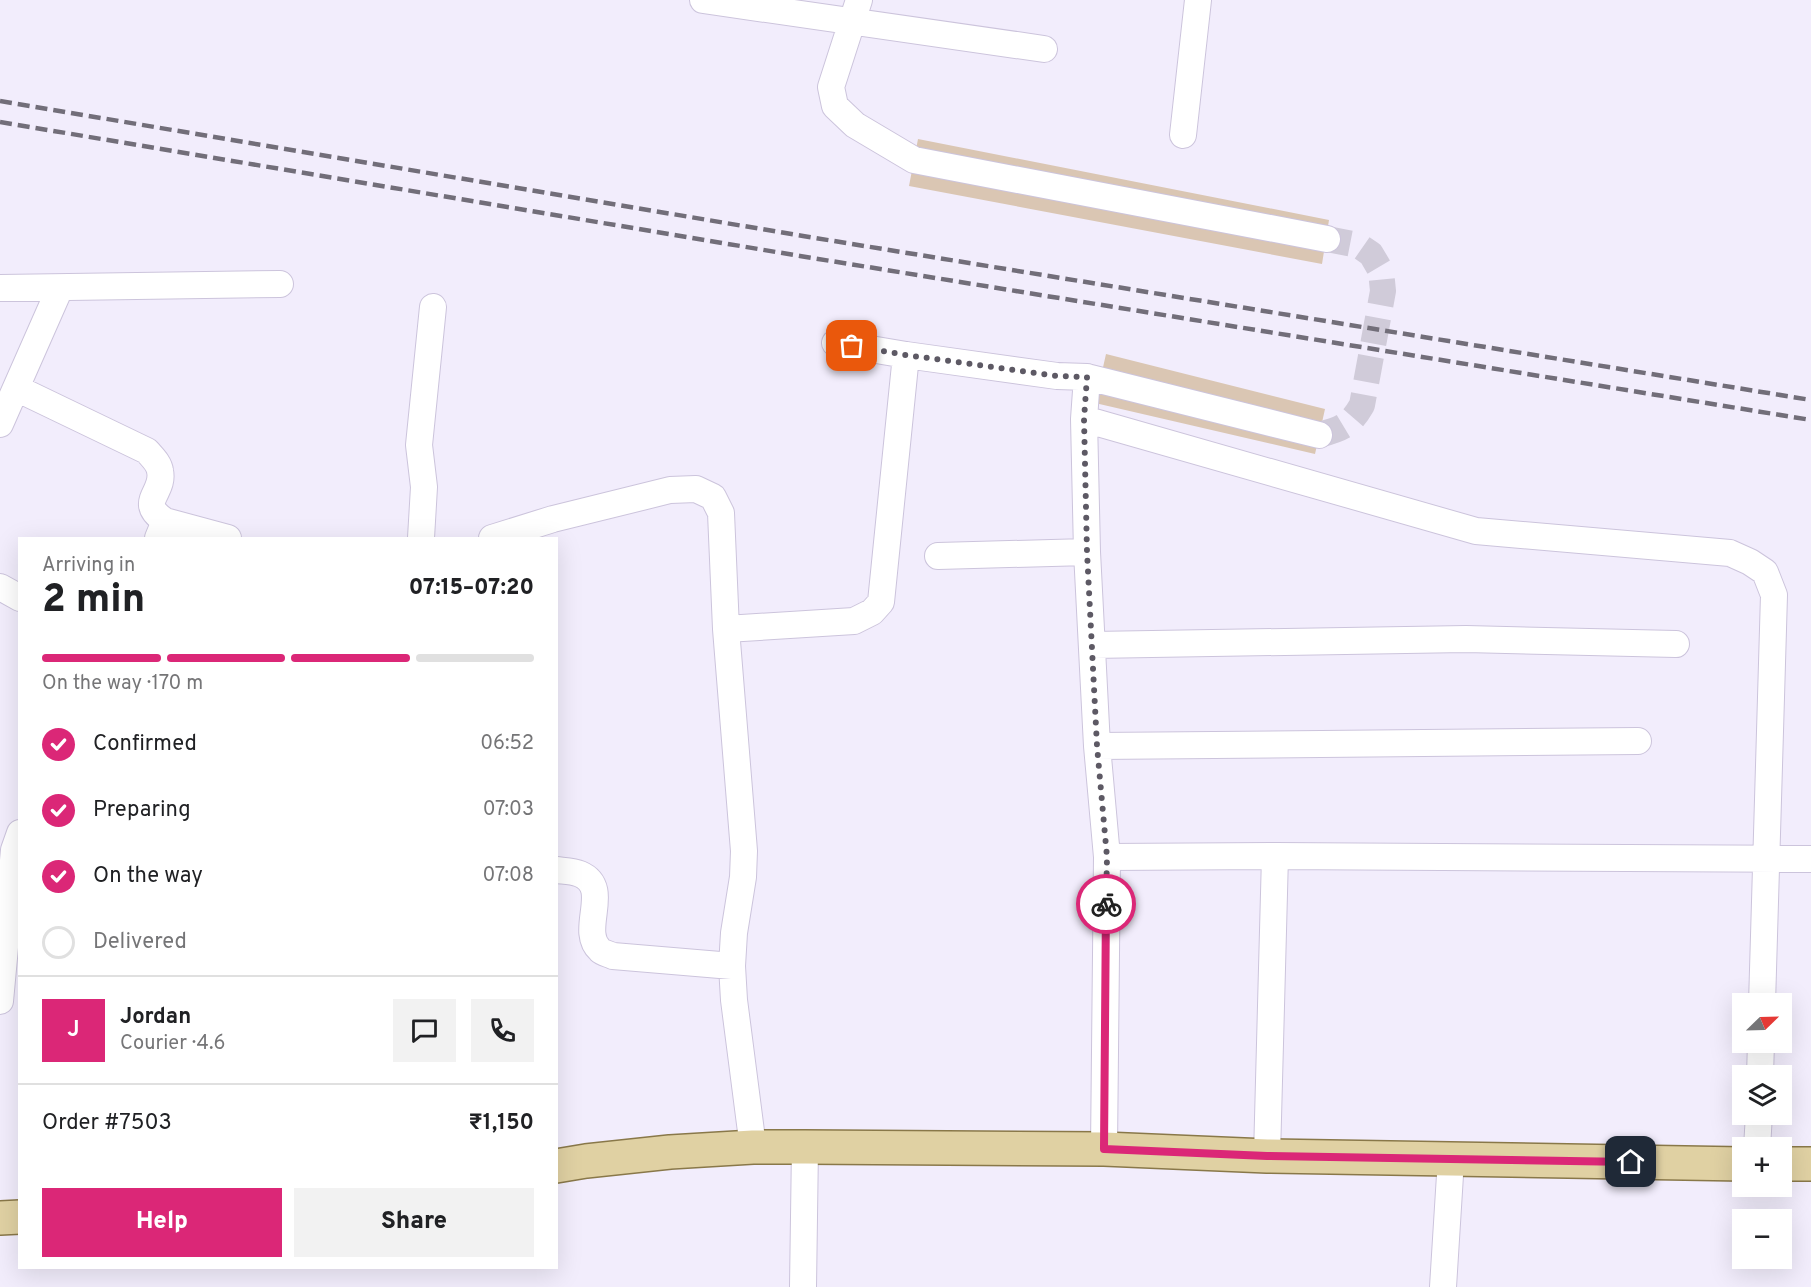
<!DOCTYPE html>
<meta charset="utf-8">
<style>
:root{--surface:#fff;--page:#f2f2f2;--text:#202124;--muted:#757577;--line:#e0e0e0;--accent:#db2777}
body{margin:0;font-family:Overpass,sans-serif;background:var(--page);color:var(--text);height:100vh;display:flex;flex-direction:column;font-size:22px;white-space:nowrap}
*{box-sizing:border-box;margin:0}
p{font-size:20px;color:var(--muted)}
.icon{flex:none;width:33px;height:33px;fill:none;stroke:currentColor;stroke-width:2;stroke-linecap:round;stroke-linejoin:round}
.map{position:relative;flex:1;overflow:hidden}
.sheet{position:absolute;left:18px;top:537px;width:540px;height:732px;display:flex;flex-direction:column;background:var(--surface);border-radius:0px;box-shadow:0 6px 24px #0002}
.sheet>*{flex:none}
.needle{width:39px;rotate:67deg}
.buttons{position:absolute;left:1732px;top:993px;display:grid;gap:12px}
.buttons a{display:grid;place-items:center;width:60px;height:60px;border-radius:0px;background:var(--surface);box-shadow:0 6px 24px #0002;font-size:30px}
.pin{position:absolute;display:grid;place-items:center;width:51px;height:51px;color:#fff;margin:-26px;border-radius:12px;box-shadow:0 3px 9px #0006}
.courier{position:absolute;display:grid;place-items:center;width:60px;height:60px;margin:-30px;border:4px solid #db2777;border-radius:50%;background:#fff;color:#222;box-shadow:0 2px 8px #0007}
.headline em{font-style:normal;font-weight:800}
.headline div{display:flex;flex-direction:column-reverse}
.headline{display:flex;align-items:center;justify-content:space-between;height:102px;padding:0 24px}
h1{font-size:39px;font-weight:800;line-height:45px}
.bar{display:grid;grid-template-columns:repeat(4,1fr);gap:9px 6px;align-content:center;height:72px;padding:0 24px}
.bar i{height:8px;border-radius:4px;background:var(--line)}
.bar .current{background:var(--accent)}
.bar p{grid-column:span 4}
.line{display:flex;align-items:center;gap:15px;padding:0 24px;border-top:2px solid var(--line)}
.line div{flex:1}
.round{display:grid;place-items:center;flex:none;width:63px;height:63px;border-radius:0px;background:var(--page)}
ol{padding:0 24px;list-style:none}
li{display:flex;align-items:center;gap:18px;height:66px}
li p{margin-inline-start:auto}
li .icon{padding:6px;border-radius:50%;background:var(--accent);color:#fff;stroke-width:4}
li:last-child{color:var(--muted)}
li i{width:33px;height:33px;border:3px solid var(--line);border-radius:50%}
.action{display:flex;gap:12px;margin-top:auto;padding:12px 24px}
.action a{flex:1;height:69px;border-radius:0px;background:var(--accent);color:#fff;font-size:24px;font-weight:800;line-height:69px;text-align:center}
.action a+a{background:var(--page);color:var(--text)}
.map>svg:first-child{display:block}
.building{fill:#dac6b3}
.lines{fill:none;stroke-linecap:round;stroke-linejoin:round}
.street-tunnel{stroke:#d0cbd9;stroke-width:26;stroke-dasharray:26 13;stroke-linecap:butt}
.street-casing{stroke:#ccc4dc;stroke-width:28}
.primary-casing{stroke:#897849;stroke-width:36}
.street{stroke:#fff;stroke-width:26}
.primary{stroke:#e0d1a3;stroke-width:33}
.rail{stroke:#726e79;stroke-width:4.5;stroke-dasharray:12 6;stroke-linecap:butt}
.done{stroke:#5d5964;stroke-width:6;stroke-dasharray:0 10.8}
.route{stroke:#db2777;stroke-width:8}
</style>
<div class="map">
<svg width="1811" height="1287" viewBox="0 0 1811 1287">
<rect width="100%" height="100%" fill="#f2edfc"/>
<!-- building -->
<path class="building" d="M918,139L1329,220L1322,264L909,186Z
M1106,354L1325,409L1315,454L1095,403Z"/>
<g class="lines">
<!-- street-tunnel -->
<path class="street-tunnel" d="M1319,435C1341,429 1350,426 1362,405L1383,291L1381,271L1371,254L1358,245L1327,239"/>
<!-- street casing -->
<g class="street-casing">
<path id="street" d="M703,0L1044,49
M859,0L831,87L835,106L855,125L914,160L1327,239
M1183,135L1198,0
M0,288L280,284
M835,343L906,355L1057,376L1087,377L1084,419L1087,552L1097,746L1107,857L1104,1149
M1087,377L1319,435
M16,388L147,451C152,457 159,463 160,471C165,493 136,502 165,521
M1084,419L1476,531L1730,553L1750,562L1765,572L1774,595L1762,1004
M0,424L60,288
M158,538L165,521L228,538
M421,538L424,487L419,445L433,307
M492,538L553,519L670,490L696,489L713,497L721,513L726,629L744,851L743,877L734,933L732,966L734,1000L753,1147
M938,556L1087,552
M0,587L20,598
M726,629L854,621L872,612L881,602L906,355
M1092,645L1466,639L1676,644
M1097,746L1638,741
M1107,857L1275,856L1811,859
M556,870C564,871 573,871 580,874C613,888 578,930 600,950C603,953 609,954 613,956L732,966
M0,1001L14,850L20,833
M1760,1076L1761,1042
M1757,1148L1759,1114
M1267,1156L1275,856
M803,1287L805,1147
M1443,1287L1451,1159"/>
</g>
<!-- primary casing -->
<g class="primary-casing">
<path id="primary" d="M1782,1164H1811
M556,1166L586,1161L670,1152L753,1147H805L1104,1149L1267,1156L1743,1164
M0,1218L20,1217"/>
</g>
<!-- street -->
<use href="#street" class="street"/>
<!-- primary -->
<use href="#primary" class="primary"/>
<!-- rail -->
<path class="rail" d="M0,101L803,236L1811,400
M0,122L800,256L1811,420"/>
</g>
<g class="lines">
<!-- done -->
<path class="done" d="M852,346L906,355L1057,376L1087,377L1084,419L1087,552L1097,746L1107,857L1106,904"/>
<!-- route -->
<path class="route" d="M1106,904L1104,1149L1267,1156L1631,1162"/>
</g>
</svg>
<div class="buttons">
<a><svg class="needle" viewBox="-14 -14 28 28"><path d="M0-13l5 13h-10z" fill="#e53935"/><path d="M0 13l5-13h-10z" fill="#757577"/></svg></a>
<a><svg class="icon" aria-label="layers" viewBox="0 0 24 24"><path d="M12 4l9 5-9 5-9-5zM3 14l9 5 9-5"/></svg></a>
<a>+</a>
<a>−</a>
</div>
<div class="pin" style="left:852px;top:346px;background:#ea580c"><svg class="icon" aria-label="bag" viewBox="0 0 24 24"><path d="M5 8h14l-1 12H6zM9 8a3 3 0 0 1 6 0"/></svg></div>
<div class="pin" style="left:1631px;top:1162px;background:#1f2937"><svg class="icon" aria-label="home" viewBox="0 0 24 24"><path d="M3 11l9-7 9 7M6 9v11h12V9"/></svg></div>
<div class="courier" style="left:1106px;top:904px"><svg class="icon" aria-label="bike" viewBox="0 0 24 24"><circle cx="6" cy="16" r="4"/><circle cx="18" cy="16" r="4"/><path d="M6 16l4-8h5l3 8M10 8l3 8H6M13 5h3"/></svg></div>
<section class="sheet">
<div class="headline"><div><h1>2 min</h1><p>Arriving in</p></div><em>07:15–07:20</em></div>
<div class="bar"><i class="current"></i><i class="current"></i><i class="current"></i><i></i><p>On the way · 170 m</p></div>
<ol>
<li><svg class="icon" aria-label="check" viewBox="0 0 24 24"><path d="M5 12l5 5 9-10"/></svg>Confirmed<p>06:52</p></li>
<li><svg class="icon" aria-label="check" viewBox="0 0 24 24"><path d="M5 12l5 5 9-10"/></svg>Preparing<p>07:03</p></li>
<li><svg class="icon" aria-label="check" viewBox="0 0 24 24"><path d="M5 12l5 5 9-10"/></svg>On the way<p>07:08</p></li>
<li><i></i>Delivered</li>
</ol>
<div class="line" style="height:108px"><b class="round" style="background:var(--accent);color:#fff">J</b><div><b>Jordan</b><p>Courier · 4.6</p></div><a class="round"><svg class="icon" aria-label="chat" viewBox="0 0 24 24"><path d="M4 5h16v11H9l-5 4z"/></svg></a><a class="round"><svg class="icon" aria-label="phone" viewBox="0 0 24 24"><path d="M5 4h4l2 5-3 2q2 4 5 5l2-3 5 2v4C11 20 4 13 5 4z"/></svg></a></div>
<div class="line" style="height:78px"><div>Order #7503</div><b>₹1,150</b></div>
<div class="action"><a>Help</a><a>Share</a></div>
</section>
</div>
